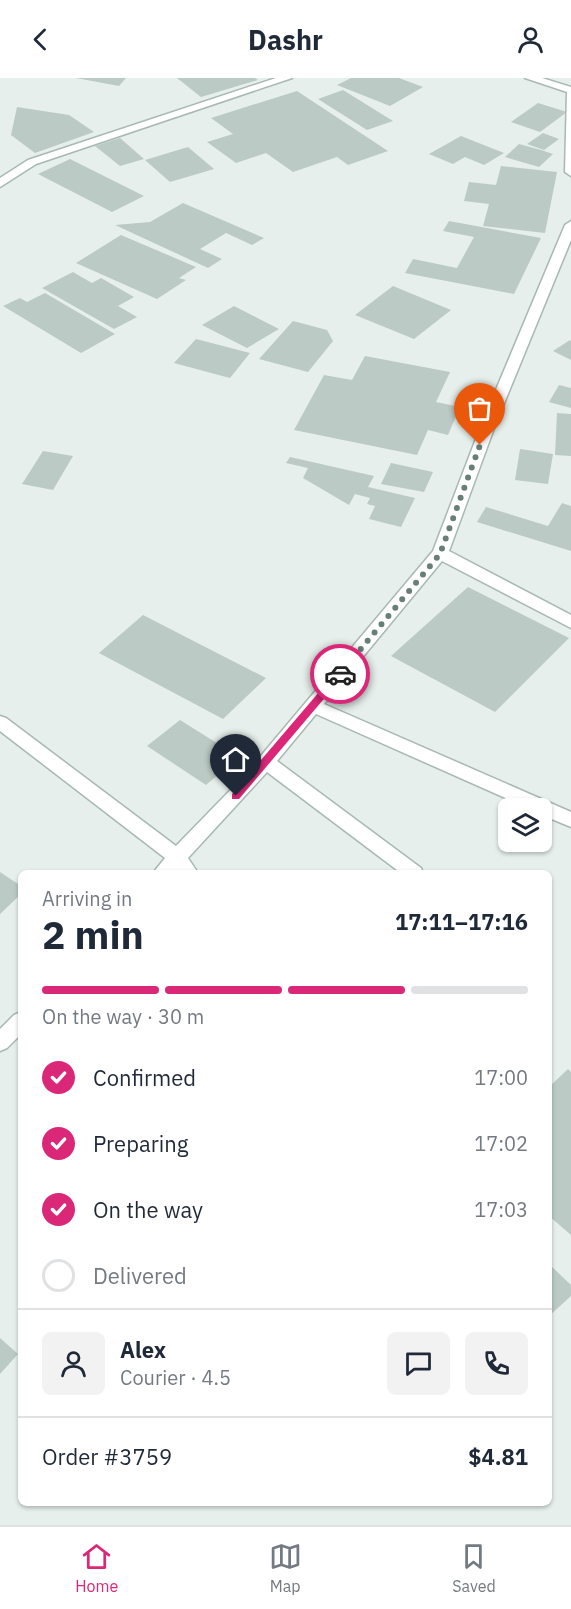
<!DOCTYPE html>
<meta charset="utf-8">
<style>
:root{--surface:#fff;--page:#f2f2f3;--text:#1f2937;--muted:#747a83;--line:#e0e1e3;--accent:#db2777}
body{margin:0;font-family:"IBM Plex Sans",sans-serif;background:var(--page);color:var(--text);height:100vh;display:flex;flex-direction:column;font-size:22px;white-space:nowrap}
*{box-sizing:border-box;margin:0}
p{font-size:20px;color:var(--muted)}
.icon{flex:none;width:33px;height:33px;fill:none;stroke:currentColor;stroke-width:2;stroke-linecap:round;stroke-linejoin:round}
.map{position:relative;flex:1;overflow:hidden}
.side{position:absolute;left:18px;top:792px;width:534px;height:636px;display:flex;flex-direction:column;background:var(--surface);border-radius:9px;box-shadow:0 2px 4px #0004}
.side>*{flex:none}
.buttons{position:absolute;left:498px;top:720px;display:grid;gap:12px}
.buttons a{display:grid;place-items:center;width:54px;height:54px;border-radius:9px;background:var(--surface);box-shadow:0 2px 4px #0004;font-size:30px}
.pin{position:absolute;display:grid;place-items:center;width:51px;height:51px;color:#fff;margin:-62px -26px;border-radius:50% 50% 50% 0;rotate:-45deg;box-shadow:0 0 6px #0007}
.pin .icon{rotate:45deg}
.courier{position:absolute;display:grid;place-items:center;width:60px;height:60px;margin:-30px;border:4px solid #db2777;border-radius:50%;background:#fff;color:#222;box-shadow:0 2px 8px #0007}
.head em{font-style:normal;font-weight:700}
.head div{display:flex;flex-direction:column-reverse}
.head{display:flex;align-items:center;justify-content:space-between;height:102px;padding:0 24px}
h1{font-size:39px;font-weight:700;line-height:45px}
.bar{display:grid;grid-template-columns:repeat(4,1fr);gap:9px 6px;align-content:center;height:72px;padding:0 24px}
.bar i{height:8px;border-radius:4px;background:var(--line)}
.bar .on{background:var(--accent)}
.bar p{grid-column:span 4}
.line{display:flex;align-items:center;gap:15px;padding:0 24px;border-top:2px solid var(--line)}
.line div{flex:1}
.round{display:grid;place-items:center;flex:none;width:63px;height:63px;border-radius:9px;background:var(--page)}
ol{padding:0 24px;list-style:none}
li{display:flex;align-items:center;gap:18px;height:66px}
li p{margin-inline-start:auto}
li .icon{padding:6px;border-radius:50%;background:var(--accent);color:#fff;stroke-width:4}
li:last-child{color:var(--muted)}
li i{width:33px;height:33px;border:3px solid var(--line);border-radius:50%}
header{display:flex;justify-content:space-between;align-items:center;height:78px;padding:0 24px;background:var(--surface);font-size:27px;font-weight:700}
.menu{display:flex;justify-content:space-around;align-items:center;height:84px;border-top:2px solid var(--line);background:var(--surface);font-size:16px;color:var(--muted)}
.menu a{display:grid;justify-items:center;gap:3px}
.menu .on{color:var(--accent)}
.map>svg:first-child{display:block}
.building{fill:#bbcac4}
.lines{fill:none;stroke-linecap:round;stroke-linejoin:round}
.minor-casing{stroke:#a8b8b2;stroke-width:3}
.minor{fill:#fff;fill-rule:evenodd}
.route{fill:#db2777}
.done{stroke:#687f78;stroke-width:6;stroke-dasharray:0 10.8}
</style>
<header><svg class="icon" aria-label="back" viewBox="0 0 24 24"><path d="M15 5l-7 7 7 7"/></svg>Dashr<svg class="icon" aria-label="person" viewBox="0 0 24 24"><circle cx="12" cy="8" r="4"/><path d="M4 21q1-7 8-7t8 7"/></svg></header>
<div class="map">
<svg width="571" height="1447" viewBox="0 0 571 1447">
<rect width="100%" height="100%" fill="#e6efeb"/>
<!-- building -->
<path class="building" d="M76,0H126L119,8Z
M177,0H255L258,2L201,19Z
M351,0H399L423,9L390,28L337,7Z
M343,12L393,43L367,52L318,21Z
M297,13L388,73L348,87L337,79L293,94L266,75L236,85L207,64L233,56L211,40Z
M538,25L567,34L540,54L511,44Z
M17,29L69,37L94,54L35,75L11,57Z
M543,55L559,61L544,72L527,66Z
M461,58L504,75L484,87L465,79L453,86L429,76Z
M120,60L144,81L120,88L95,68Z
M519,66L541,72L553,76L539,89L505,79Z
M188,69L214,91L170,104L145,82Z
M70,81L144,118L112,134L38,96Z
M501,88L557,94L545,155L483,148L489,126L464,123L469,104L496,107Z
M183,125L264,160L252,167L226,155L200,171L222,181L208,190L115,147L150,144Z
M449,143L541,160L514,216L405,195L413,181L457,190L474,159L443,153Z
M121,157L196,189L179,200L186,202L157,221L76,185Z
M73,194L92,205L101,200L134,219L118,228L137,239L114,251L42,210Z
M393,208L451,232L414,261L355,237Z
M45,215L115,256L81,275L3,228L20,220L27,224Z
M234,228L279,251L247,270L202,247Z
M293,243L327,252L333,263L308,294L259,281Z
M196,261L250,275L230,300L174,285Z
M570,262L571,263V282L553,273Z
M365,278L450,294L436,324L460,329L448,357L428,352L417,377L294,352L324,297L352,302Z
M559,307L571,310V330L549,324Z
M557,335L571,336V378L555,377Z
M520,371L553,376L548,406L515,402Z
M43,373L73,378L53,412L22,406Z
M290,379L374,398L368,409L415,420L401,449L369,441L375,428L367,426L370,420L355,416L349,427L303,400L308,390L286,385Z
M391,385L433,394L424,414L381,406Z
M562,425L571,428V473L477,444L486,429L548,448Z
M468,509L569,560L495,634L391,578Z
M143,537L266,600L223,641L99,575Z
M180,642L239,679L206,707L147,668Z
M0,794L21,808V816L0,836Z
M568,991L571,994V1157L549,1138V1009Z
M549,1186L571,1207V1218L549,1238Z
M0,1260L18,1276L0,1296Z"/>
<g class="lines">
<!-- minor casing -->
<g class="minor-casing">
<path id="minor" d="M276,0H292L36,86L0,109V100L28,82Z
M525,0H542L571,9V98L565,94L567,14Z
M571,143V162L496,345L449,473L571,537V550L442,483L324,626L571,734V749L542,737V730H528L316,636L277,683L421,790L423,795H401L267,694L188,780L198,795H179L176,792L174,795H153L165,780L0,653V638L6,640L176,768L244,698L433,473L482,345L565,147Z
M21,934V956L7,970L0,973V951L14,937Z"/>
</g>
<!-- minor -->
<use href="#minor" class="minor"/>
</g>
<!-- route -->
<path class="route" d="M337,593L345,596L239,721H232V716Z"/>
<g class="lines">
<!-- done -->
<path class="done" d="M340,596L440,476L480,367"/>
</g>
</svg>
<div class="buttons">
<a><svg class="icon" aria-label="layers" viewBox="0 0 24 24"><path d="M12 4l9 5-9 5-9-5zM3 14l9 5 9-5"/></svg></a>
</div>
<div class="pin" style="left:480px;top:367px;background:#ea580c"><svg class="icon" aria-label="bag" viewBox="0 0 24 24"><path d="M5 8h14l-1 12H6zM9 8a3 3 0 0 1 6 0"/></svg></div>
<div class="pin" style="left:236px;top:718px;background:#1f2937"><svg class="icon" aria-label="home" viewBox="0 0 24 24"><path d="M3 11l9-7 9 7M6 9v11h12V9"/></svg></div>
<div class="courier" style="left:340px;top:596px"><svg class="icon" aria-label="car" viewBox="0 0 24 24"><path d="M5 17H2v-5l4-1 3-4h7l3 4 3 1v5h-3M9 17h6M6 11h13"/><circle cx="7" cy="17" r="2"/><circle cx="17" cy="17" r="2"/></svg></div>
<section class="side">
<div class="head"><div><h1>2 min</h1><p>Arriving in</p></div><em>17:11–17:16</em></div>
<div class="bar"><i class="on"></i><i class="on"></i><i class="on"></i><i></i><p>On the way · 30 m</p></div>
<ol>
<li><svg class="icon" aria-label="check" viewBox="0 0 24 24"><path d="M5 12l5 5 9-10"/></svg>Confirmed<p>17:00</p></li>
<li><svg class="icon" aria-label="check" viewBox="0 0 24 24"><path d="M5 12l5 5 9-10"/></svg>Preparing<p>17:02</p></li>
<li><svg class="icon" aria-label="check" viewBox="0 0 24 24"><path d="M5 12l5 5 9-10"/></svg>On the way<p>17:03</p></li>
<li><i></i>Delivered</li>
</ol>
<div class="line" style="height:108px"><a class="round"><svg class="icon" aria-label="person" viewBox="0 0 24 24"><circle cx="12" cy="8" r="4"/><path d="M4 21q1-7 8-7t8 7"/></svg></a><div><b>Alex</b><p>Courier · 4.5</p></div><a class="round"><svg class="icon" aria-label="chat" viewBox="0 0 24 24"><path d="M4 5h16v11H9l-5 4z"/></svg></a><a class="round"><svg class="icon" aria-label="phone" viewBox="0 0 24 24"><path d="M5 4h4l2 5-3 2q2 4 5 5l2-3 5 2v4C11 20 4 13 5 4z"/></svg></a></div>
<div class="line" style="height:78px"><div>Order #3759</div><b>$4.81</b></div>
</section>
</div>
<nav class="menu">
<a class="on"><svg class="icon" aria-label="home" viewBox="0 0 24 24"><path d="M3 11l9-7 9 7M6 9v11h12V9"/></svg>Home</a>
<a><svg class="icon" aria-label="map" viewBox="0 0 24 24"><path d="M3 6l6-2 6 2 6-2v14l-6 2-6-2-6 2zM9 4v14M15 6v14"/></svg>Map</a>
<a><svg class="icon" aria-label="saved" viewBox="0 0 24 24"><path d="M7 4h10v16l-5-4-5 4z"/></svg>Saved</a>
</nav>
